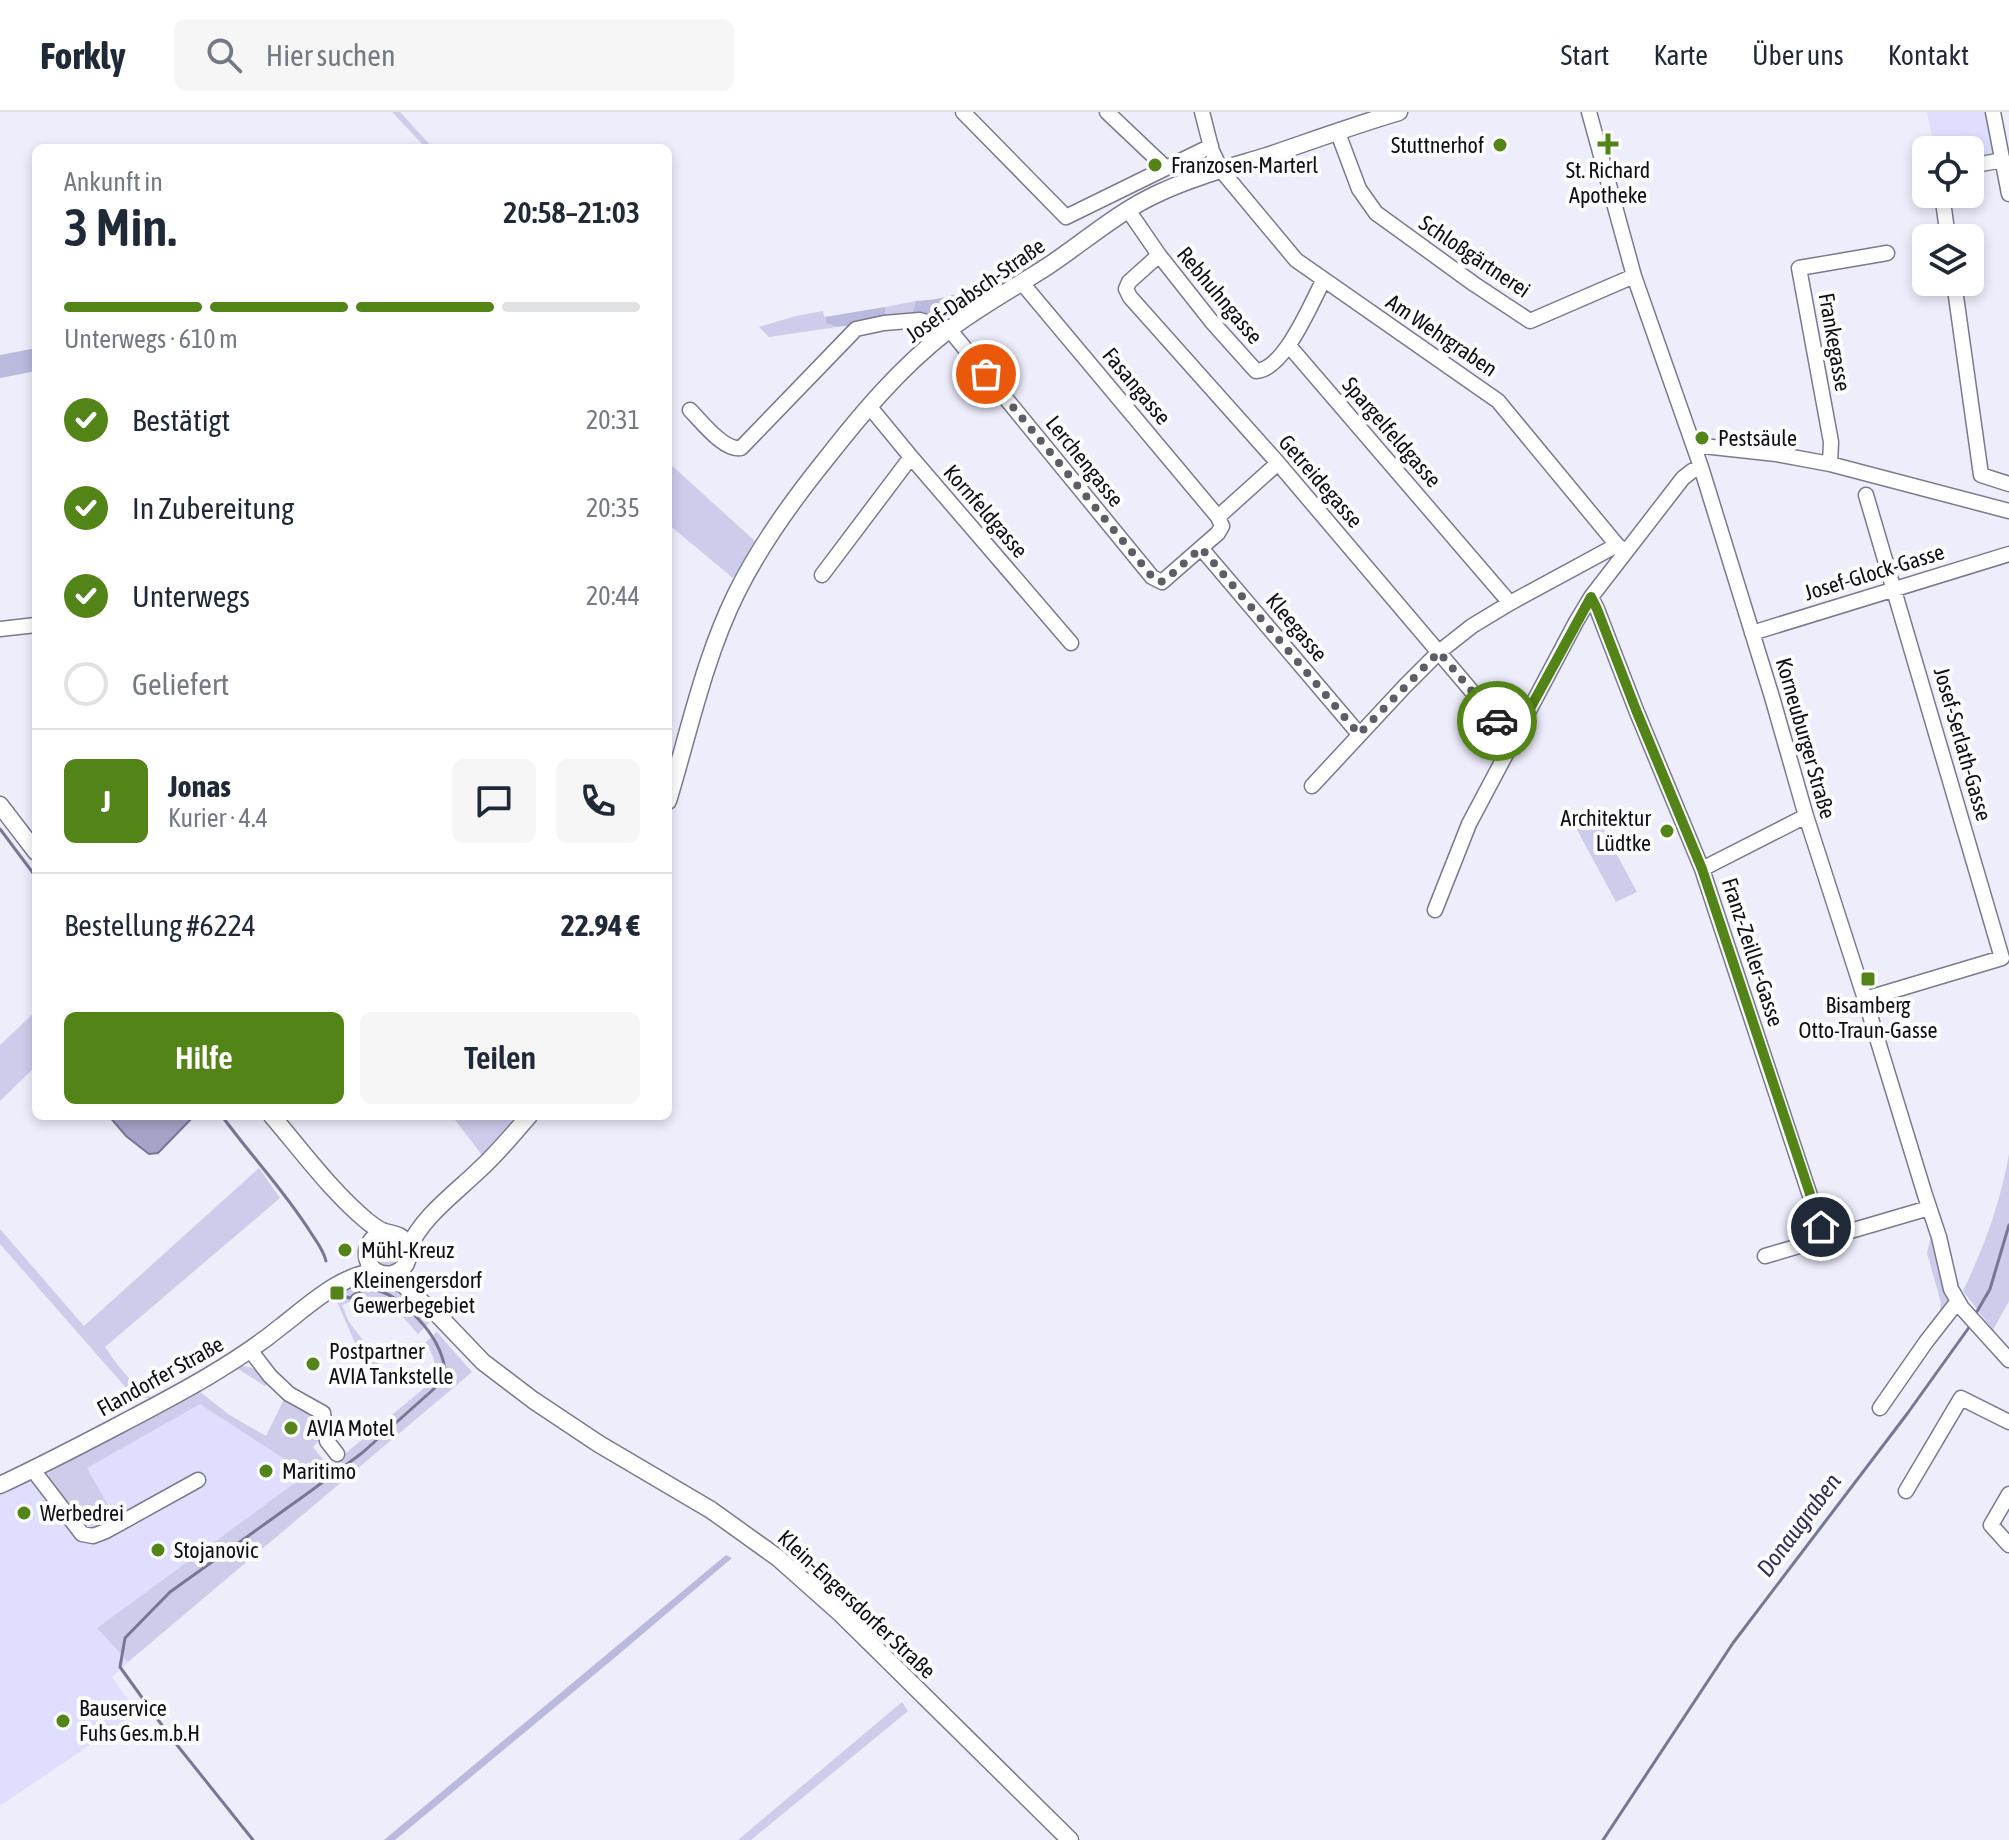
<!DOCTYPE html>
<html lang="de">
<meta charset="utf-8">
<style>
:root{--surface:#fff;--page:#f6f6f7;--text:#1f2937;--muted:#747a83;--line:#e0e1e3;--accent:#528417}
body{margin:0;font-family:"Asap Condensed",sans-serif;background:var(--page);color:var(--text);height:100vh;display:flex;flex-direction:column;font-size:30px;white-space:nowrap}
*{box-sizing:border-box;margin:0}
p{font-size:26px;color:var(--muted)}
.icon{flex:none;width:44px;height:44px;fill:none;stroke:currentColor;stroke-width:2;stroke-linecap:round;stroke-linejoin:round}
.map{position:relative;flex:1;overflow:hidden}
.details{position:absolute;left:32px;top:32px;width:640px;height:976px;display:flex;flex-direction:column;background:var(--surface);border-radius:12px;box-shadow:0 4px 12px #0003}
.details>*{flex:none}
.controls{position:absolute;left:1912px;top:24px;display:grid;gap:16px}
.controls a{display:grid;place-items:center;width:72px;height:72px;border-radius:12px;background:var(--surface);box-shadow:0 4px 12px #0003;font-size:40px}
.pin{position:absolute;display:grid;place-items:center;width:68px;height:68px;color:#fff;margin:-34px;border:4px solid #fff;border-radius:50%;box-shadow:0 2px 8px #0007}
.courier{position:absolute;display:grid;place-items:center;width:80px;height:80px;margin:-40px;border:6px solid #528417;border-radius:50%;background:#fff;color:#222;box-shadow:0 2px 10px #0007}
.headline em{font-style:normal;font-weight:600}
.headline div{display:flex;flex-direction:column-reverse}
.headline{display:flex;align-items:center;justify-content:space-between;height:136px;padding:0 32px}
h1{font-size:52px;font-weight:600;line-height:60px}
.bar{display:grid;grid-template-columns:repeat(4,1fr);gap:12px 8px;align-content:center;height:96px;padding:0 32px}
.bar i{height:10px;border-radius:6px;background:var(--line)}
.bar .current{background:var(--accent)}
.bar p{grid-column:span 4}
.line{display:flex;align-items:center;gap:20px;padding:0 32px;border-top:2px solid var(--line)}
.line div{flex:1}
.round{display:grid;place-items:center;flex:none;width:84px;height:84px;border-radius:12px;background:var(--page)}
ol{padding:0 32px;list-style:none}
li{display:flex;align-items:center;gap:24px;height:88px}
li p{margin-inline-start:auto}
li .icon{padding:8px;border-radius:50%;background:var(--accent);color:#fff;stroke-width:4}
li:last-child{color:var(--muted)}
li i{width:44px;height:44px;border:4px solid var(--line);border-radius:50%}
.button{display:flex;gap:16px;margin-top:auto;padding:16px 32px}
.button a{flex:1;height:92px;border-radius:12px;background:var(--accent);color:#fff;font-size:32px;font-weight:600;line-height:92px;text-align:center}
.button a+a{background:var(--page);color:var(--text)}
header{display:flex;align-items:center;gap:48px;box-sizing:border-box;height:112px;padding:0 40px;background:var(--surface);border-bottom:2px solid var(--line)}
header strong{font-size:38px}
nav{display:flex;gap:44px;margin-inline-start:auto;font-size:28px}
.search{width:560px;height:72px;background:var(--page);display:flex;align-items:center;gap:20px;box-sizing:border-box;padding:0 28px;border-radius:12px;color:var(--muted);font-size:30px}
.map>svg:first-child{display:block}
.built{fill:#dfdefe}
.green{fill:#cdcceb}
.forest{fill:#bab9de}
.water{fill:#a5a4c8;stroke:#787793;stroke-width:2}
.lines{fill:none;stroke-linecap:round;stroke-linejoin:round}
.stream{stroke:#787793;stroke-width:3}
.minor-casing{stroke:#7a7a8f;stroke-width:17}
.major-casing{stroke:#7a7a8f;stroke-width:19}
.minor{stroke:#fff;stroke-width:14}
.major{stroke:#fff;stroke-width:16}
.done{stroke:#5d5d67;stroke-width:8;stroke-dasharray:0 14.4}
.route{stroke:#528417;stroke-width:10}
.poi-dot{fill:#528417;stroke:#fcfcfc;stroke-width:3}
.labels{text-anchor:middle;stroke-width:8;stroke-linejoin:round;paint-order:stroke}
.poi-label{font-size:22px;fill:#0f0f17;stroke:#fcfcfc;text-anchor:start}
.street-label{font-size:22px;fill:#0f0f17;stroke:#fcfcfc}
.water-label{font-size:24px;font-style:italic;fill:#332c5c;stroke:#fcfcfc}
</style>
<header>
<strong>Forkly</strong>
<div class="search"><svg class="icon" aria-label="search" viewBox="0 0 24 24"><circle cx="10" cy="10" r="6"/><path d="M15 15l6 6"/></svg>Hier suchen</div>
<nav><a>Start</a><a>Karte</a><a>Über uns</a><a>Kontakt</a></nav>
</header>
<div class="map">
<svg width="2009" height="1728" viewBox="0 0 2009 1728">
<rect width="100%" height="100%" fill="#ededfc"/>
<!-- built -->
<path class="built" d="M1927,0H1990L1998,37L1993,44L1970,48V38H1935Z
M191,1286L307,1362L97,1516L128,1550L112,1565L137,1601L0,1694V1382Z"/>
<!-- green -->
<path class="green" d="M392,0H400L433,36H426Z
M916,189L911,205L886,209L885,195Z
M823,199L826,211L837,215L769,225L759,215L796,204Z
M668,350L756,430L733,466L668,412Z
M1596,704L1637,780L1616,790L1575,714Z
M36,899V954L0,989V933Z
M452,1004H516L482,1043Z
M2009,1042V1189L1993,1218L1963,1179C1985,1133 2000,1092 2009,1042Z
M259,1056L280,1086L105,1235C117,1253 133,1274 152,1286L134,1285L0,1132V1117L84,1214Z
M1929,1096L1958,1189L1926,1230L1940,1199L1941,1191L1927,1141L1931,1124Z
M393,1126L404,1140L395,1155H378L372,1136L374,1131Z
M364,1165L395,1172L429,1203L431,1209L418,1222L387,1187L363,1184L342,1193L349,1210L380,1250L368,1261L335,1185L345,1173Z
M437,1220L472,1260L128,1550L97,1516L307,1362L200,1292L87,1356L109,1395L116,1393L120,1401L117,1406L102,1415L86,1413L48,1367L51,1354L239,1253L253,1256L268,1271L265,1274L238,1257L199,1279L228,1302L266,1324L284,1287L310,1302L319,1313V1328L313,1335L329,1355L434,1268C436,1253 435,1243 425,1231Z
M902,1590L908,1599L751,1728H738Z"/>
<!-- forest -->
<path class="forest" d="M1033,142L1043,153L980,190L943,207L923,204L911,205L916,189C924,188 933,188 941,186C972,180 1007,160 1033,142Z
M885,195L886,209L837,215L826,211L825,205Z
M36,236V259L0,266V243Z
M726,1443L732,1446L612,1548L395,1728H384Z"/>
<!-- water -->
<path class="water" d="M109,1004H193V1005L158,1041L149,1042L126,1024Z"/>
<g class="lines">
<!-- stream -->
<path class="stream" d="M0,717L36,765
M222,1004C251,1044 285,1079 311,1121C317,1130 324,1139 326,1149
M1975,1203L1990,1177L2009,1113
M253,1728L169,1623L120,1555L125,1526L170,1480L308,1381L362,1341L445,1267C446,1254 442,1242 436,1231C425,1210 387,1169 361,1179C357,1180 354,1183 350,1186L340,1183
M1603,1728L1733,1531L1907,1302L1970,1214"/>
<!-- minor casing -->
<g class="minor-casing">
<path id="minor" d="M963,0L1066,105L1211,34
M1107,0L1165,55
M1202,0L1212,39L1221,58L1296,148L1498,289L1617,433L1625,439
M1589,0L1634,164L1701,355L1772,585L1806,704L1865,887L1925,1083L1939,1125L1951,1177L1962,1196L2009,1248
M1993,0L2009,82
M1338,21L1359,77L1376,101L1474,172L1530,209L1634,164
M1970,54L2003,48
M1942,82L1948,126
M1128,98L1159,143L1212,210L1256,259C1284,258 1311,192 1323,169
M1159,143L1129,170L1126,177L1130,185L1278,351L1503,616L1515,624
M1954,170L1981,363L2009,372
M1022,171L1218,405
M1290,235L1510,491
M869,294L911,345L1071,531
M690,298C702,310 724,339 741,336L856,217L884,211L920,208L949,217L1152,465L1162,470L1218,421L1222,414L1218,405L1278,351
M1694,333L1776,342L1830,352L2009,399
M1830,352L1831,330L1799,156L1887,141
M1201,436L1359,622
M822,463L911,345
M1591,485L1597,497L1636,598L1702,757L1824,1126
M0,517L36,513
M1752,521L2009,442
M1312,674L1405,574L1439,540L1472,514L1510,491L1617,433
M1702,757L1806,704
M1435,798L1469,712L1576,510L1591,485L1683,366L1692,359L1701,355
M1865,887L2002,846L1866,383
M1765,1144L1929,1096
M250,1238L270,1264L289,1282L323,1301L327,1329L337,1342
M1880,1296L1926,1230L1958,1189
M33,1358L82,1422L93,1424L106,1419L198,1368
M1906,1379L1961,1286L2009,1310
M2009,1382L1991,1413L2009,1433"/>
</g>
<!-- major casing -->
<g class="major-casing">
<path id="major" d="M668,689C689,620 704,547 736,482C760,433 792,389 826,347C862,301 900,256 946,220C978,195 1014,176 1048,154C1084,130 1119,99 1159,81C1193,65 1231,55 1267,44C1311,29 1355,13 1399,0
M0,693L36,740
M272,1004C302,1039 331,1079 367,1109C371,1112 377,1117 382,1119C392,1123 402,1121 407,1133C412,1145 405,1159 392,1162C365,1167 356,1130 384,1120
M408,1137C422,1105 453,1083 478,1059C497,1042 512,1023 529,1004
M383,1162L404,1173L428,1196L438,1203L483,1250L533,1288L599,1332L711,1398L778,1446L841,1502L1070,1728
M0,1373C41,1354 81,1333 121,1312C176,1283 234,1253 283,1213C309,1193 343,1161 377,1160"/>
</g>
<!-- minor -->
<use href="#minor" class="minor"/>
<!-- major -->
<use href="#major" class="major"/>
</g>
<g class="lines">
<!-- done -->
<path class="done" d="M986,262L1154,467L1159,470L1164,469L1201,436L1359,622L1439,540L1497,609"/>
<!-- route -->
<path class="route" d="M1497,609L1503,616L1515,624L1591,485L1597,497L1636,598L1702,757L1821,1115"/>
</g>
<!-- markers -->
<g class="poi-dot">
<path d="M1604 20h8v8h8v8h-8v8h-8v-8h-8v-8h8z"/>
<circle cx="1500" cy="33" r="8"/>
<circle cx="1155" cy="53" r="8"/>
<circle cx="1702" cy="326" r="8"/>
<circle cx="1667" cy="719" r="8"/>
<rect x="1860" y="859" width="16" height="16" rx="4"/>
<circle cx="345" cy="1138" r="8"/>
<rect x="329" y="1173" width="16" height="16" rx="4"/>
<circle cx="313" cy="1252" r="8"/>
<circle cx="291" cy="1316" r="8"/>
<circle cx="266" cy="1359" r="8"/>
<circle cx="24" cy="1401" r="8"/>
<circle cx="158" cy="1438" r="8"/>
<circle cx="63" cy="1609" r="8"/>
</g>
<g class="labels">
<!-- poi labels -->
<g class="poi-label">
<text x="1484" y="41" text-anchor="end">Stuttnerhof</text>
<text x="1171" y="61">Franzosen-Marterl</text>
<text x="1608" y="66" text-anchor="middle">St. Richard<tspan x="1608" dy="25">Apotheke</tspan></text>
<text x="1718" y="334">Pestsäule</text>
<text x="1651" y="714" text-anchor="end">Architektur<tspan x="1651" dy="25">Lüdtke</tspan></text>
<text x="1868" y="901" text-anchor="middle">Bisamberg<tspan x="1868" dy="25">Otto-Traun-Gasse</tspan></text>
<text x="361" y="1146">Mühl-Kreuz</text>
<text x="353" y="1176">Kleinengersdorf<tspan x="353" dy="25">Gewerbegebiet</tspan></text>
<text x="329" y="1247">Postpartner<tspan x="329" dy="25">AVIA Tankstelle</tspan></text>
<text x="307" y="1324">AVIA Motel</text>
<text x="282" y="1367">Maritimo</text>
<text x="40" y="1409">Werbedrei</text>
<text x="174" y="1446">Stojanovic</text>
<text x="79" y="1604">Bauservice<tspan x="79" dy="25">Fuhs Ges.m.b.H</tspan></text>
</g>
<!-- street labels -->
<g class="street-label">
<text transform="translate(1475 144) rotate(34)" y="8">Schloßgärtnerei</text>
<text transform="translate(975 178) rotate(-35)" y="8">Josef-Dabsch-Straße</text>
<text transform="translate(1220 183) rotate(50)" y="8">Rebhuhngasse</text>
<text transform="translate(1442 223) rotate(34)" y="8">Am Wehrgraben</text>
<text transform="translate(1835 230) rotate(80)" y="8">Frankegasse</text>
<text transform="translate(1137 274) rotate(50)" y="8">Fasangasse</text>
<text transform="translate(1392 320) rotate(49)" y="8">Spargelfeldgasse</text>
<text transform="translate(1085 349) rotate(51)" y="8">Lerchengasse</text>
<text transform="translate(1321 369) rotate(49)" y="8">Getreidegasse</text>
<text transform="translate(986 399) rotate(49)" y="8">Kornfeldgasse</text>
<text transform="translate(1874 460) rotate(-17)" y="8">Josef-Glock-Gasse</text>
<text transform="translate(1297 515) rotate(50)" y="8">Kleegasse</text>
<text transform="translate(1806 626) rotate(74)" y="8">Korneuburger Straße</text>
<text transform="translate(1963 632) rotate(74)" y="8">Josef-Serlath-Gasse</text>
<text transform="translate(1753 840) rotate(72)" y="8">Franz-Zeiller-Gasse</text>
<text transform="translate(160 1264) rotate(-29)" y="8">Flandorfer Straße</text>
<text transform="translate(857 1492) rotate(43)" y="8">Klein-Engersdorfer Straße</text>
</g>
<!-- water labels -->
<g class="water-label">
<text transform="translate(1799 1413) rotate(-53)" y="8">Donaugraben</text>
</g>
</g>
</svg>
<div class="controls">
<a><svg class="icon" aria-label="locate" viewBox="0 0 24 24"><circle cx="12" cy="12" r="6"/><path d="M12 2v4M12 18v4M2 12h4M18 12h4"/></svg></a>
<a><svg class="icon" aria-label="layers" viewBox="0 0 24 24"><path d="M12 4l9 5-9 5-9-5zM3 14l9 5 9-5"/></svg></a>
</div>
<div class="pin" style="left:986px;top:262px;background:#ea580c"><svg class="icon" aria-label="bag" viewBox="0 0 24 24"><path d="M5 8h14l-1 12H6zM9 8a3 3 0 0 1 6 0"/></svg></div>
<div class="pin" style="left:1821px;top:1115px;background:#1f2937"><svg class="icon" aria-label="home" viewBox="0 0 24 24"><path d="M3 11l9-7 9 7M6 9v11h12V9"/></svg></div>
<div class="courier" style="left:1497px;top:609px"><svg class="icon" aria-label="car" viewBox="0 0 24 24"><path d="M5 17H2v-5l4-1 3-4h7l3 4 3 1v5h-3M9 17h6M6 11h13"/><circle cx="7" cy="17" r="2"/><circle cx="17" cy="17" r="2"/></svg></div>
<section class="details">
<div class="headline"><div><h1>3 Min.</h1><p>Ankunft in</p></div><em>20:58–21:03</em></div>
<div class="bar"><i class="current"></i><i class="current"></i><i class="current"></i><i></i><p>Unterwegs · 610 m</p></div>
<ol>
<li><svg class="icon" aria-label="check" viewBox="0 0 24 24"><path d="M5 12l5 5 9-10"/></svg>Bestätigt<p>20:31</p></li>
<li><svg class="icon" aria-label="check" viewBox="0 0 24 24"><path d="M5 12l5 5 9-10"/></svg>In Zubereitung<p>20:35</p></li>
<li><svg class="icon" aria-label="check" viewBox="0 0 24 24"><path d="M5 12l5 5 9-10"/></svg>Unterwegs<p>20:44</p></li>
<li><i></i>Geliefert</li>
</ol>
<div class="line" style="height:144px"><b class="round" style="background:var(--accent);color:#fff">J</b><div><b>Jonas</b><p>Kurier · 4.4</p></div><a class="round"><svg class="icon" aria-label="chat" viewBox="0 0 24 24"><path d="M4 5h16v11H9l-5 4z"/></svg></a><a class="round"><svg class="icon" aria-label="phone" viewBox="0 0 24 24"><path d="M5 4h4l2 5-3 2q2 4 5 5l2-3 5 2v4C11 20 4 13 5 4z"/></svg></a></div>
<div class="line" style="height:104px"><div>Bestellung #6224</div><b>22.94 €</b></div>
<div class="button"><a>Hilfe</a><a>Teilen</a></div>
</section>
</div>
